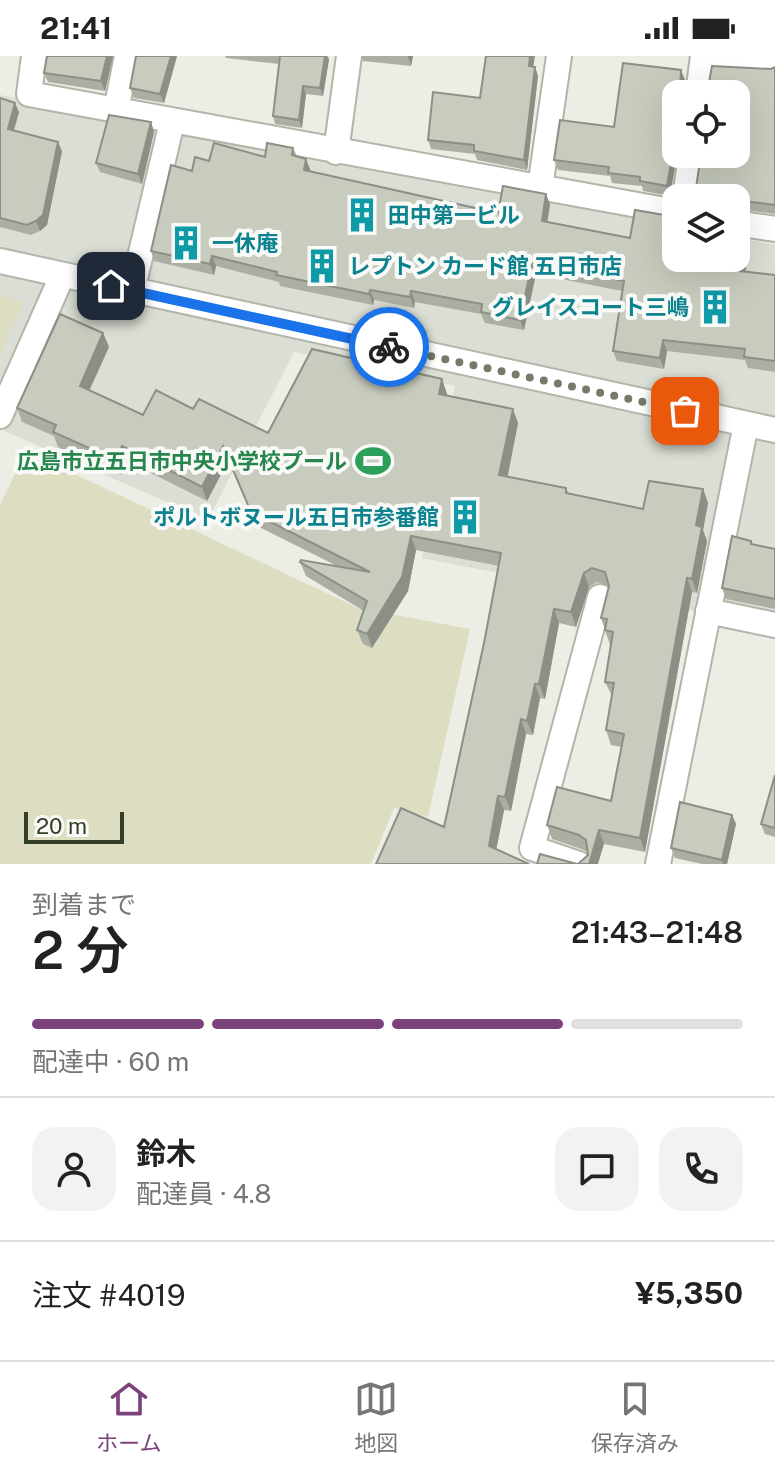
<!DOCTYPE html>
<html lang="ja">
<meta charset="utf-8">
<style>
:root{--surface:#fff;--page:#f2f2f2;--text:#222;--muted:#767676;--line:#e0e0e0;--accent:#7b427c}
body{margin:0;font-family:"Public Sans","Noto Sans JP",sans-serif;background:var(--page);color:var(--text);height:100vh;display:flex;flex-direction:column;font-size:30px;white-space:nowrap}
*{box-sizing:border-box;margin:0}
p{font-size:26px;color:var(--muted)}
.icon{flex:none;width:44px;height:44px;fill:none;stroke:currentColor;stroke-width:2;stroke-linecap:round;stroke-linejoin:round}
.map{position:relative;height:808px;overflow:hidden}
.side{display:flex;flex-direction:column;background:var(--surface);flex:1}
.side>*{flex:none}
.fabs{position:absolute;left:662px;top:24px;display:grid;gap:16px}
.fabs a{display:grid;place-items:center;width:88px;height:88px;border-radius:16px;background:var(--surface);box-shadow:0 8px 32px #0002;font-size:40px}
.scale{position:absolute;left:24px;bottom:20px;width:100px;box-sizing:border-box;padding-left:8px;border:4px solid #333f26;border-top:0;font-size:22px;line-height:28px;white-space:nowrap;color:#333f26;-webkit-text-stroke:6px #f9faf7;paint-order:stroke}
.pin{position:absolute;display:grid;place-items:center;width:68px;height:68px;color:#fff;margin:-34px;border-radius:16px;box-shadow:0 4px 12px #0006}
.courier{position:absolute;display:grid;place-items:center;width:80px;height:80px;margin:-40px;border:6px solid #1a73e8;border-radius:50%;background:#fff;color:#222;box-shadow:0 2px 10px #0007}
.head em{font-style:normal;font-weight:600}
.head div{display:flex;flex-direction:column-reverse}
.head{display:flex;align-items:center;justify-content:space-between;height:136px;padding:0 32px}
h1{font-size:52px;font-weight:600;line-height:60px}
.bar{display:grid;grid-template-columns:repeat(4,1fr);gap:12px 8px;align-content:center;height:96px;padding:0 32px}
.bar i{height:10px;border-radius:6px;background:var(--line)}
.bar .current{background:var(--accent)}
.bar p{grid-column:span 4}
.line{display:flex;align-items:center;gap:20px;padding:0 32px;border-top:2px solid var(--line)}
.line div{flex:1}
.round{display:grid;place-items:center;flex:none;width:84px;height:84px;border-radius:24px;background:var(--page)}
.status{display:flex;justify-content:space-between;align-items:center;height:56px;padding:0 40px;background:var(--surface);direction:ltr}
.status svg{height:22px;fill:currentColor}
.tabs{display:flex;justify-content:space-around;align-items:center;height:112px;border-top:2px solid var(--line);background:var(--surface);font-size:22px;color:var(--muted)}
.tabs a{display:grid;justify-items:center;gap:4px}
.tabs .current{color:var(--accent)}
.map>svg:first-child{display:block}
.built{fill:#dbded4}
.green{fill:#ddddc1}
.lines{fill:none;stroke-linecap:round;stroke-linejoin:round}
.minor-casing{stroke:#b1b6a9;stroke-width:28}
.minor{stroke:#fff;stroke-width:24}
.wall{fill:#abafa3}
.shaded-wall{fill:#8b8f85}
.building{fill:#c7ccbe;stroke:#8b8f85;stroke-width:2}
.done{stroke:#747c69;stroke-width:8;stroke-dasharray:0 14.4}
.route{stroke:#1a73e8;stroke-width:10}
.labels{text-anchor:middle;stroke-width:8;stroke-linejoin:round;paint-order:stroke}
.culture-label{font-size:22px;font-weight:bold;fill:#0d838f;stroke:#f9faf7;text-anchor:start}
.leisure-label{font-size:22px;font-weight:bold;fill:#27864d;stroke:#f9faf7;text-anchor:end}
</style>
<div class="status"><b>21:41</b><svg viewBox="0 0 49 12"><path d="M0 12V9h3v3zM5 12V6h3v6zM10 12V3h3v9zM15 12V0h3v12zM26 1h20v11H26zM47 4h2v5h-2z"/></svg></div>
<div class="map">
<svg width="775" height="808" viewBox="0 0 775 808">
<rect width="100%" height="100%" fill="#eceee6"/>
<!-- built -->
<path class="built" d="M0,39L676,169V202H736V181L775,189V571L422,502L455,330L294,296L208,464L0,373Z"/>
<!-- green -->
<path class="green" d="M0,240L24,246L0,299Z
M26,395L358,552L470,573L428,761L394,752L371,808H0V449Z"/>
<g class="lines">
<!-- minor casing -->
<g class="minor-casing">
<path id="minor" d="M34,0L29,38L676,156
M703,4L775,8
M698,38L703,0
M116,54L127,0
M336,96L349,0
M540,132L559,0
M685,142L691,98
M736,167L775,173
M0,205L775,374
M132,235L172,66
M0,360L62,220
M708,555L775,569
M579,808L532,792L600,541
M658,808L746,368"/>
</g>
<!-- minor -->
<use href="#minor" class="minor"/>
</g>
<!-- wall -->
<path class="wall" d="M47,0H113L105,35L48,26L44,17Z
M177,0L164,47L134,42L130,32Z
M225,0H327L329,3L323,40L306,38L302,72L275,68L273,60L279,8L226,2Z
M362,0H413L411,10L363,5Z
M533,10L535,11L538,20L527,114L477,104L475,98L431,93L428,84L480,42Z
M775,11V158L736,153V142H696L695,139L771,13Z
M685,24L684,38L676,98H677L670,140L643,135L642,130L612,127L610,120L558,114L554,104L614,71Z
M0,42L19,56L14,75L62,95L47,169L40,175L31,179L0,171Z
M151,66L154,76L142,128L100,116L96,107Z
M293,92L297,100L310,113V115L498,157L550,148L547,166L676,202L747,206L745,215L775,219V316L748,312L745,304L667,295L664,313L617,305L613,295L622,235L536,218L524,274L485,267L481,258L415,246L414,252L374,244L373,249L280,230L279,226L216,210L214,219L154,205L151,195L192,115L209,105L265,101Z
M103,277L109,291L89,334L143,359L193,353L268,377L442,323L447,338V340L518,367L507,421L566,432L569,438L643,453L703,433L708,447L703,474L707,485L697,537L692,536L645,796L604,788L588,799L587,796L584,794L552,783L547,769L611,745L622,691L611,689L606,674L612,640L605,626L611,589H610L601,562L609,530L597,526L589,531L576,571L559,567L545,643L540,642L533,679L526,678L511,755L504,754L496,794L444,771L484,587L499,510L416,494L408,535L372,592L363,588L357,574L364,555L306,520L300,506L335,509L257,470L228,405L207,445L127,405L121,419L58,391L54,380L22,366L17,352Z
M751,485L752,488L775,493V553L726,543L722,532Z
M775,719V781L765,778L761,768Z
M732,759L736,768L727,808H702L675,802L671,792Z"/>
<!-- shaded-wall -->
<path class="shaded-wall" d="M107,0H113L105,35L101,25Z
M171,0H177L164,47L160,38Z
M325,0H327L329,3L323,40L320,32Z
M408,0H413L411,10L408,1Z
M530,0H535L532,19L529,10Z
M535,11L538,20L527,114L524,104Z
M681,14L685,24L684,38L680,33Z
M303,30L306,38L302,72L299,64Z
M15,47L19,56L11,83L8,73Z
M151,66L154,76L142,128L138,118Z
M676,79V98H677L670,140L667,130Z
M58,86L62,95L47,169L40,175L36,165Z
M306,103L310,113L308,124L304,114Z
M546,138L550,148L546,175L542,165Z
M743,196L747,206L744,225L740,215Z
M212,200L216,210L214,219L210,208Z
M532,207L536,218L524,274L520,264Z
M370,234L374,244L373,249L369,238Z
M411,235L415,246L414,252L410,241Z
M103,277L109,291L85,344L80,330Z
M663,284L667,295L664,313L660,302Z
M442,323L447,338L444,353L439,338Z
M513,353L518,367L505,434L499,419Z
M122,390L127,405L121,419L116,404Z
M223,390L228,405L207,445L202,431Z
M703,433L708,447L703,474L707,485L697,537L692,523L696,469Z
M411,480L416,494L408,535L372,592L367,578Z
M584,517L589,531L576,571L571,556Z
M687,522L692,536L645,796L640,782Z
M554,553L559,567L545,643L539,628Z
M535,628L540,642L533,679L527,665Z
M521,663L526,678L511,755L505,741Z
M498,740L504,754L494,805L489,790Z
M732,759L736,768L727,808H723L722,804Z
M599,774L604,788L598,808H589Z"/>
<!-- building -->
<path class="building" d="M47,0H107L101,25L44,17Z
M136,0H171L160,38L130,32Z
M280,0H325L320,32L303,30L299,64L273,60Z
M486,0H530L529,10L535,11L524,104L474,95V89L428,84L433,36L480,42Z
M623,7L681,14L680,33L684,38H676V79L667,130L640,125V121L608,117L609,111L554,104L560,64L614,71Z
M712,10L771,13L775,11V149L736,144V142H721L695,139L701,98H736V38H705L707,37Z
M0,42L15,47L8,73L58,86L43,159L36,165L27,169L0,162Z
M109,59L151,66L138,118L96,107Z
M214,87L265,101L267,87L293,92L292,99L306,103L304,114L498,157L503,130L546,138L542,165L630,182L635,154L670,160L676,158V202H736V195L743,196L740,215L775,219V305L744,301L745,293L663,284L660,302L613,295L624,225L532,207L520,264L481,256L482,248L411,235L410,241L370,234L369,238L276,219L277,216L212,200L210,208L151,195L171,109L192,115L195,101L209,105Z
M60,258L103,277L80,330L143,359L156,334L193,353L199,343L268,377L312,293L442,323L439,338L513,353L499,419L566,432V437L643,453L649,425L703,433L696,469L702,471L692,523L687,522L640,782L599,774L589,808H578L588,799L586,784L579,779L547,769L557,731L611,745L624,678L606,674L614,627L605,626L613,576L605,574L607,563L601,562L609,530L605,516L592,512L584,517L571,556L554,553L539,628H535L527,665L521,663L505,741L498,740L489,790L529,808H376L401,752L444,771L484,587L501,497L411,480L402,521L367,578L357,574L367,545L300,506L301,504L370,516L251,456L223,390L202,431L122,390L116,404L53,376L56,369L17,352Z
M732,480L751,485V488L775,493V543L722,532Z
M775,719V772L761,768Z
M680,746L732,759L722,804L671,792Z
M540,798L577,808H537Z"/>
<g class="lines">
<!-- done -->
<path class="done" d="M389,291L685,355"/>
<!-- route -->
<path class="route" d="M111,230L389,291"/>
</g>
<!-- icons -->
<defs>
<g id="building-bare" transform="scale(2.76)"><path d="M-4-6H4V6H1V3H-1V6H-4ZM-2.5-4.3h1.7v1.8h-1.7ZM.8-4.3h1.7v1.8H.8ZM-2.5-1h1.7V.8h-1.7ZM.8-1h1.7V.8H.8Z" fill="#0f9aa8" stroke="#f9faf7" stroke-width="2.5" paint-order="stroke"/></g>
<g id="stadium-bare" transform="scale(2.76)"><path d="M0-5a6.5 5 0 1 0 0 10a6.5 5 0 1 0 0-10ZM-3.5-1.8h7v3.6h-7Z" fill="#2e9e5b" stroke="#f9faf7" stroke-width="2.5" paint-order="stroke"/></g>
</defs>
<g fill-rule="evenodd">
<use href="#building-bare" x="362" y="159"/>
<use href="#building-bare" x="186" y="187"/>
<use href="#building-bare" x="322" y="210"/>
<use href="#building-bare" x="715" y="251"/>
<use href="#stadium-bare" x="373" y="405"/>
<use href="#building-bare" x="465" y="461"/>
</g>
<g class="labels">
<!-- culture labels -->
<g class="culture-label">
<text x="388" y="167">田中第一ビル</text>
<text x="212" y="195">一休庵</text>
<text x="348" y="218">レプトン カード館 五日市店</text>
<text x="689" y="259" text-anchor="end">グレイスコート三嶋</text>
<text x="439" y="469" text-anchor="end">ポルトボヌール五日市参番館</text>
</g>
<!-- leisure labels -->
<g class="leisure-label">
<text x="347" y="413">広島市立五日市中央小学校プール</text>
</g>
</g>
</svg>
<div class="fabs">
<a><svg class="icon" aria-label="locate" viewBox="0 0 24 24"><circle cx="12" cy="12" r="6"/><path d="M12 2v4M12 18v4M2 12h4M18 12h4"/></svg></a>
<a><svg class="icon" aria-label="layers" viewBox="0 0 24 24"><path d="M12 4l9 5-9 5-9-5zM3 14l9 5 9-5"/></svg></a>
</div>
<div class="scale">20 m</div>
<div class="pin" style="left:685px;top:355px;background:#ea580c"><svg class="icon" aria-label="bag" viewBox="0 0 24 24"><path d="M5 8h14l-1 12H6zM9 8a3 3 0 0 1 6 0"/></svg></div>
<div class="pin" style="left:111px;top:230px;background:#1f2937"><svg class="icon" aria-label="home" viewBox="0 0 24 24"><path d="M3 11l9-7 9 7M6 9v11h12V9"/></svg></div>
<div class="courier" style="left:389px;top:291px"><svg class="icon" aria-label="bike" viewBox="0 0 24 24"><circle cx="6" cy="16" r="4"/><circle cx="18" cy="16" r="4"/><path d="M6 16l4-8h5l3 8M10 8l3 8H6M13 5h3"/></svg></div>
</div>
<section class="side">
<div class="head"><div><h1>2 分</h1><p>到着まで</p></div><em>21:43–21:48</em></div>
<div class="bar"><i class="current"></i><i class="current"></i><i class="current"></i><i></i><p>配達中 · 60 m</p></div>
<div class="line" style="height:144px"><a class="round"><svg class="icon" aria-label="person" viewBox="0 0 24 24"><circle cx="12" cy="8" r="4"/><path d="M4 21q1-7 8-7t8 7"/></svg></a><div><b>鈴木</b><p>配達員 · 4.8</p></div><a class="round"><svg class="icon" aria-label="chat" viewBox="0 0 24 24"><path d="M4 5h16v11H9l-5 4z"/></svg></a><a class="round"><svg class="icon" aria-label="phone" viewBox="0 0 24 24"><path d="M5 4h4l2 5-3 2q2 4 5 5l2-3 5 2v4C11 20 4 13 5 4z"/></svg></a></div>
<div class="line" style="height:104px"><div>注文 #4019</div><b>¥5,350</b></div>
</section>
<nav class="tabs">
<a class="current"><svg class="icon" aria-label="home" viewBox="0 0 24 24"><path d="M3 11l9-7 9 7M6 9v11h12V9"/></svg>ホーム</a>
<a><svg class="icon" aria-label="map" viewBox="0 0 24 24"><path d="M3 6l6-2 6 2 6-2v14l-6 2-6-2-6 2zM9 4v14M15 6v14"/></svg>地図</a>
<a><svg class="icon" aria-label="saved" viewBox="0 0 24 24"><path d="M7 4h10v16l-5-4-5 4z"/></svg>保存済み</a>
</nav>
